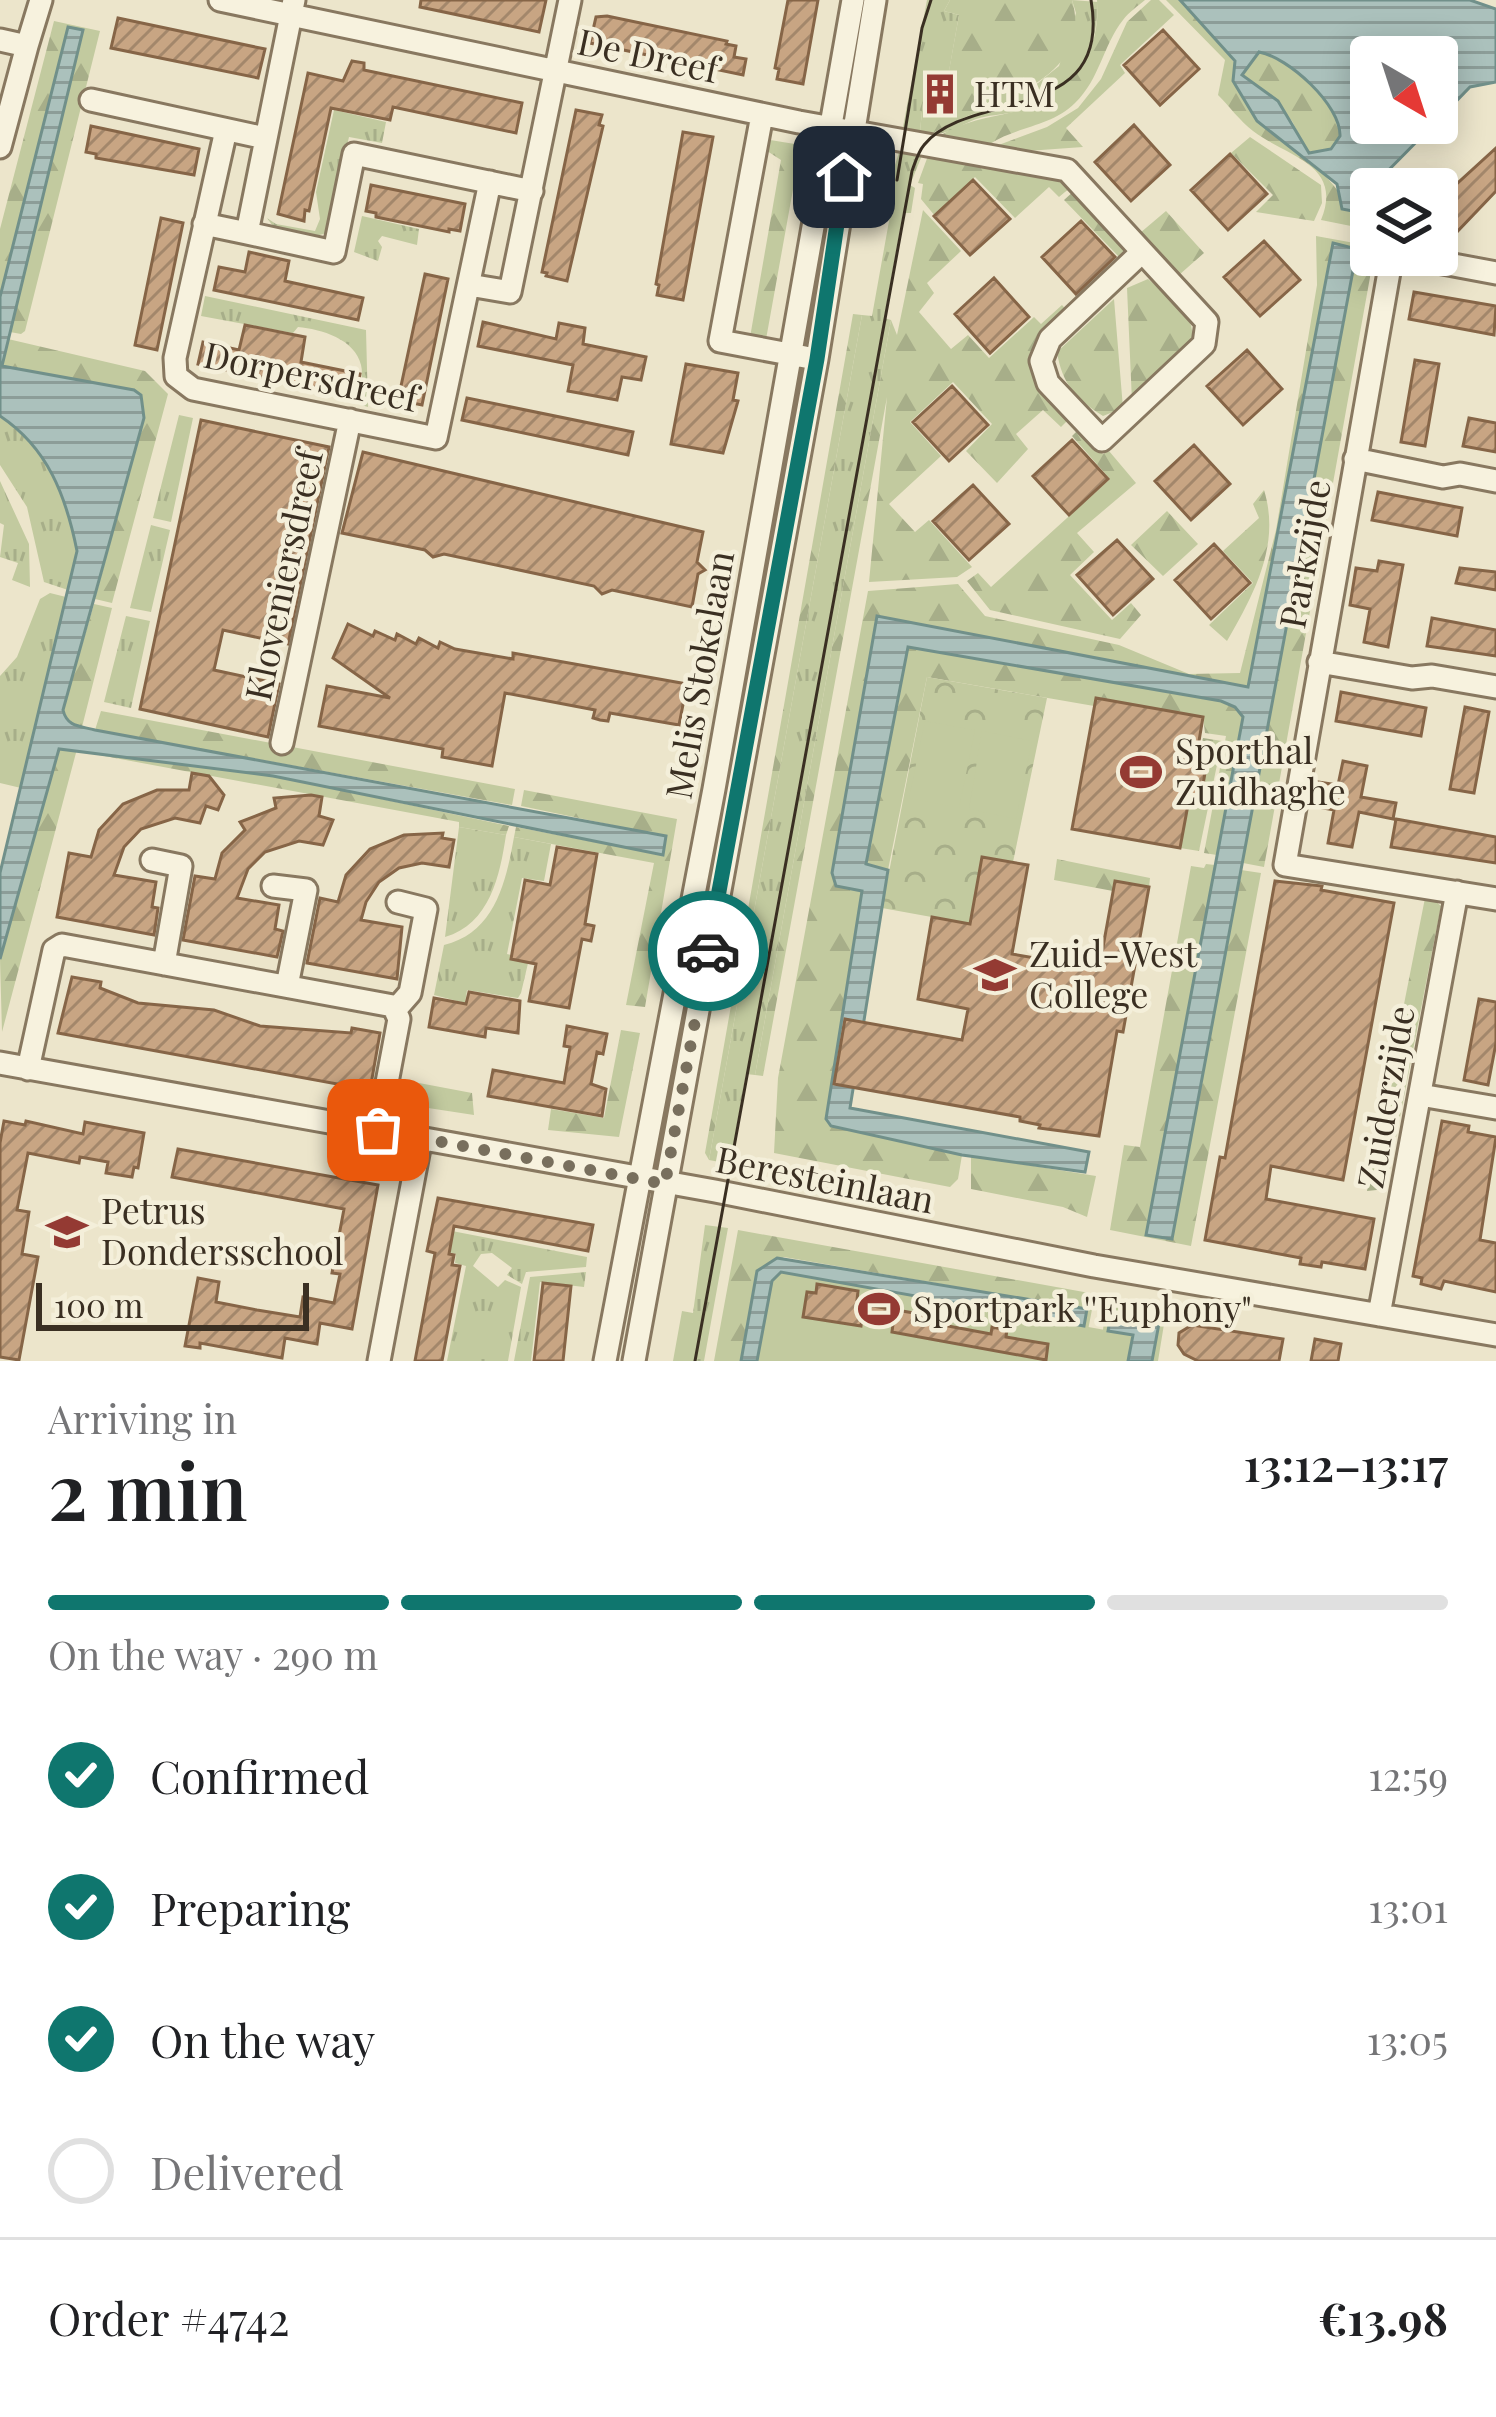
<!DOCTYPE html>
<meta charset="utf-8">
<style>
:root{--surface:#fff;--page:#f6f6f6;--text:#202124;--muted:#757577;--line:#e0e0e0;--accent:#0f766e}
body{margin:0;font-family:"Playfair Display",serif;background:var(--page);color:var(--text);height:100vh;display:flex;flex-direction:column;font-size:45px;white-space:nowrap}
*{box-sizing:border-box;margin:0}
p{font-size:39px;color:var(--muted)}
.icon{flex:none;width:66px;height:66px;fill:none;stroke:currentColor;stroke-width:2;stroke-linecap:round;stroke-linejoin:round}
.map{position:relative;height:1361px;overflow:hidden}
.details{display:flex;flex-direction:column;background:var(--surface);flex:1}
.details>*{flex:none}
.needle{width:78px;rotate:141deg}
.tools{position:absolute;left:1350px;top:36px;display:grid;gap:24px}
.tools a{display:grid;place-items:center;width:108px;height:108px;border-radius:12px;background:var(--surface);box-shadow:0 6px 30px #0003;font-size:60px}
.scale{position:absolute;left:36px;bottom:30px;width:273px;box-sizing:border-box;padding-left:12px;border:6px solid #3a2f22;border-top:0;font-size:33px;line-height:42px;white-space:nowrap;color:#3a2f22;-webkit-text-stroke:9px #f4efda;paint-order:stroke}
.pin{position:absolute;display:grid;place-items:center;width:102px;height:102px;color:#fff;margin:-51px;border-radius:24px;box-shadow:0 6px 18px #0006}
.courier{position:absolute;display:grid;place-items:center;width:120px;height:120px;margin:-60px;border:9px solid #0f766e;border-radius:50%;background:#fff;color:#222;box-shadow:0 3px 15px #0007}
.headline em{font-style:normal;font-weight:600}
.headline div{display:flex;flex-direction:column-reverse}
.headline{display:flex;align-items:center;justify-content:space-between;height:204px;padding:0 48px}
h1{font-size:78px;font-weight:600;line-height:90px}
.bar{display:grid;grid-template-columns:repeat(4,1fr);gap:18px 12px;align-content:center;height:144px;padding:0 48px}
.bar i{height:15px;border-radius:9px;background:var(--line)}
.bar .active{background:var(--accent)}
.bar p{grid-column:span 4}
.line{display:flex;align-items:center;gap:30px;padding:0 48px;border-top:3px solid var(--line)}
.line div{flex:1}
ol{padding:0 48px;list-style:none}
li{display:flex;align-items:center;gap:36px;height:132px}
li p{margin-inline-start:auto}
li .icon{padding:12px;border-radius:50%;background:var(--accent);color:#fff;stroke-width:4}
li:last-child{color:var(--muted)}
li i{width:66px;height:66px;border:6px solid var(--line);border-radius:50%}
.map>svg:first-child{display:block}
.grass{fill:url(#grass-tufts)}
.forest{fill:url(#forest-firs)}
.park{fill:url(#park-crowns)}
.garden{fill:#c2ca9f}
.water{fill:url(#water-rules);stroke:#71908a;stroke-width:3;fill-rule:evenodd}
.building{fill:url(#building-hatch);stroke:#866547;stroke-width:3}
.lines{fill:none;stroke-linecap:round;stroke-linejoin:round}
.minor-casing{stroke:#887860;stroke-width:27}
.minor{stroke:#f7f2de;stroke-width:21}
.tram{stroke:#3a2f22;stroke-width:3}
.done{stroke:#786f5d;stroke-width:12;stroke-dasharray:0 21.6}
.route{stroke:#0f766e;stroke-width:15}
.labels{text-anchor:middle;stroke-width:9;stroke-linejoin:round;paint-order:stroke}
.street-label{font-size:36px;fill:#3a2f22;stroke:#f4efda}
.poi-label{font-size:36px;fill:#3a2f22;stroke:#f4efda;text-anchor:start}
</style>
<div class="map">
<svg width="1496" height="1361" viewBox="0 0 1496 1361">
<defs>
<pattern id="grass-tufts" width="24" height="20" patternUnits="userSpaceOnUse" patternTransform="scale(3)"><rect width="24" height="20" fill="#c2ca9f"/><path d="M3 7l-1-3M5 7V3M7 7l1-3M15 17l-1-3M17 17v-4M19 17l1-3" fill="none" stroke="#a7ae89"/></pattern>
<pattern id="forest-firs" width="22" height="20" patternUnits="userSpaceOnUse" patternTransform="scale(3)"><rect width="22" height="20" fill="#c2ca9f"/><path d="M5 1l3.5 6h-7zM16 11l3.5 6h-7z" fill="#a7ae89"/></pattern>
<pattern id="park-crowns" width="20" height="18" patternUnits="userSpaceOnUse" patternTransform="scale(3)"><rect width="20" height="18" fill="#c2ca9f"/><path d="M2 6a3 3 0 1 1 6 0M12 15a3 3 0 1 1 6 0" fill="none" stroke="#a7ae89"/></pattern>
<pattern id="water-rules" width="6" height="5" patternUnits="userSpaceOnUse" patternTransform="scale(3)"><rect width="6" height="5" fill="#abc1bc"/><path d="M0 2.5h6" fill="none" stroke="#8c9d98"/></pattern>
<pattern id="building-hatch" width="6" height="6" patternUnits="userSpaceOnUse" patternTransform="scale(3)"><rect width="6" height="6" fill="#c8a583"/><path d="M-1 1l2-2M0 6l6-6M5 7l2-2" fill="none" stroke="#a3876b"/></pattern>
</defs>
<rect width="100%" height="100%" fill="#ece5cb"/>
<!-- grass -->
<path class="grass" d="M927,0H950L944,11L959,15L943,105L923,102L920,131L903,127Z
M1072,0L1098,2C1097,59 1072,98 1014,112C1001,115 988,115 976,119C962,124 947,136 933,133L1038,83L1059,66L1076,13Z
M334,110L386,122L382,143L349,137L327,233L312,237L275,229L267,218L276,224L315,231L320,219L316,192Z
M899,152L923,153L910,185L915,188L911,213H903L884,318L891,320L755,1075L746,1074L730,1164L709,1160L862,315L872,316L891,210L882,207Z
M362,216L419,229L417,245L382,236L378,241L382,247L378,261L354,252Z
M205,296L366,330L368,407L358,404C359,393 364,376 361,365C355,339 321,329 298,327L293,333L201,316Z
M179,415L193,418L171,522L153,518Z
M0,416C41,443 79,501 76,553C76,565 70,578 68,590L44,582L27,507L0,465Z
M0,481L29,544L30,587L12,580L18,563L0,557L4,525L0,523Z
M151,525L170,530L151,612L130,608Z
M50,593L66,597L21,788L0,783V676L17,657L40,599Z
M126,616L150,621L131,708L104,702Z
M459,827L506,835C500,875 490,924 445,937Z
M514,837L551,844L544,881L522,878L507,954L529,959L521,993L518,998L467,990L465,1003L434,995L444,945C495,933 506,882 514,837Z
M705,1225L728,1228L704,1361H673L682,1311L693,1313Z
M452,1231L587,1257L586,1267L526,1272L522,1284L507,1275L512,1268L492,1253L481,1254L473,1266L498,1287L505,1280L521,1287L508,1361H447L466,1266L455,1263L456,1254L448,1252Z
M586,1272L584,1287L540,1282L531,1361H514L530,1277Z"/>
<!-- forest -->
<path class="forest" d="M950,0H1072C1096,84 985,102 933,133L920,131L923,102L943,104L959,15L944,11Z
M1097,0H1145C1138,6 1129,12 1123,20C1103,45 1100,79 1075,103C1051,127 1017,126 990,144L941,135C964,121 987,118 1013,112C1068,99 1102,55 1097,0Z
M1151,0H1159L1174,15L1120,65L1125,73L1066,128L1083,147L1027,151L996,146L1047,127L1078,108L1101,79L1127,22Z
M1166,0H1180C1225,45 1258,96 1298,146C1318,172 1335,180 1350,211C1361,217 1371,214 1371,230L1321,220C1344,164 1287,157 1253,131C1240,121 1229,106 1218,95L1225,60Z
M54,21L100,31L25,331L21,334L10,332L82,30L0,297V229Z
M1259,51C1288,58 1341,105 1340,137L1331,149L1309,154L1292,121L1242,75Z
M1250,137L1321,185L1322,203L1314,221L1256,212L1273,195L1231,153Z
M764,139L801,145L765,345L749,343L781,160L764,149Z
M929,153L1056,177L1071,187L1059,197L1049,187L1015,218L975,177L935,216L921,199L923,184L918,183Z
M1075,190L1129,255L1122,260L1064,200Z
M923,210L961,251L927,283L934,293L919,312L951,349L968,335L989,358L1034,317L1041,324L1062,305L1069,313C1015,359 1026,371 1069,419L1061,427L1043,410L1016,434L1028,449L997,483L966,451L992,424L953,382L910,422L941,456L889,504L915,532L929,520L972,567L957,577L869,582L887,397L763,1076L755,1075L891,320L897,335Z
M1166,211L1204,253L1179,275L1140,233Z
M1316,236L1371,246L1374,255L1264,867L1243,863L1356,249L1334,243L1248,688L877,617L862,891L826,1119L831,1126L962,1155L958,1179L950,1187L774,1153L778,1078L868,591L958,584L985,616L1119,645L1189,674L1240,673L1276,530L1317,285Z
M1148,279C1168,297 1197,313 1192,342L1132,402L1127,288Z
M1114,299L1123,408L1103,416C1076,399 1062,384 1057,352Z
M853,314L862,315L709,1160L705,1153Z
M8,339L145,371L168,394L112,603L95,599L144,418L143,403L2,367Z
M1078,430L1103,454L1109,451L1136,483L1077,533L1094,552L1070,575L1112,620L1131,603L1141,615L1120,639L990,610L967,581L978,573L991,587L1110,479L1072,436Z
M1264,490C1281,545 1254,594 1227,641L1209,625L1253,583L1223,551L1259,518L1253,504Z
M1167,511L1198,544L1163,576L1131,545Z
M94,604L112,608L82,727L71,724L63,710Z
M908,646L1221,701L1235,707L1243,717L1217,855L1204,853L1226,736L1205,733L1203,717L1097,698L1094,706L927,677L888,870L866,865Z
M101,711L515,789L512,805L95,730Z
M1203,738L1222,741L1199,851L1180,848L1190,794L1201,796L1205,774L1194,771Z
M58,748L77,749L2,1032L0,959Z
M88,753L273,776L509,826L506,835L459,827V822Z
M524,790L677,819L645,1007L626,1005L654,863L514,837L516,827L662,855L665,836L521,806Z
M1057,859L1150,878L1149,887L1115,881L1113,891L1054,880Z
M1206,864L1215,865L1147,1234L1171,1239L1241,870L1261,873L1191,1246L1110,1230L1124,1145L1140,1147L1191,866L1204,868Z
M1426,893L1441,906L1386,1189L1367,1191Z
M621,1030L640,1033L619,1137L548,1130L551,1109L604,1118Z
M419,1083L472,1093L474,1115L415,1106Z
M971,1156L1096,1176L1087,1217L1063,1207L971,1189Z
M738,1230L1095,1294L1082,1361L1086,1309L784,1257L757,1271L741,1361H714Z
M1106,1302L1167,1306L1158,1361H1152L1159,1318L1138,1314L1137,1320L1112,1315L1108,1331L1103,1330Z"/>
<!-- park -->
<path class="park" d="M927,677L1047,698L1013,862L970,924L882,908Z"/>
<!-- garden -->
<path class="garden" d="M925,721L975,730L959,808L909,798Z
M982,731L1032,741L1016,819L969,809Z
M781,1272L1133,1335L1128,1361H757L772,1281Z"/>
<!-- water -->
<path class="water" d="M1180,0H1470L1496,9V82L1470,87L1437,121V57H1371V123H1435L1367,192L1363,213L1342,209L1337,184L1257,121L1233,81L1235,61ZM1259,52C1288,57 1341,105 1340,136L1331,149L1309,153L1278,101L1242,75Z
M68,27L83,30L2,366L134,390L141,395L144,418L63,710C67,727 80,726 95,730L666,836L663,855L273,776L59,749L0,959V873L77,551C66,496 48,448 0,416V297Z
M1333,243L1357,249L1172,1239L1146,1235L1243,717L1235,707L1221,701L908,647L866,864L888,870L850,1108L1089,1152L1085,1172L962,1155L831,1126L826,1119L862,891L836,886L832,873L877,616L1248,687Z
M777,1258L1087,1309L1084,1326L781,1272L772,1281L757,1361H741L757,1271Z
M1138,1313L1160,1318L1152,1361H1128L1133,1335L1108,1331L1111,1315L1136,1320Z"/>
<!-- building -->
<path class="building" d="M421,0H546L539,32L420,7Z
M788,0H818L803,84L777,79L779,69L775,68Z
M607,16L727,41L726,44L736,46L734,57L746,59L743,75L590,43L596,17Z
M118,18L265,49L258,78L111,48Z
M1163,30L1199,69L1160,105L1124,65Z
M352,61L364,63V70L522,103L516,133L393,107L390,120L331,108L309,211L305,210L304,221L278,214L308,73L343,81Z
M576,110L602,115L599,125L603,126L567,281L546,276L547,273L542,272Z
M1134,125L1170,165L1131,201L1095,162Z
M91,126L199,149L194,175L96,158V154L86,152Z
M683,132L713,137L683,300L657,295L659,285L656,284Z
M1496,148V191L1454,235L1437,216V202Z
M1230,154L1267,194L1228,230L1191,190Z
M973,180L1010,219L970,255L934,216Z
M371,185L465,204L460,231L449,229V232L376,217V213L366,211Z
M161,218L183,223L157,350L135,345Z
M1081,221L1115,257L1076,294L1042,257Z
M1264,241L1300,280L1260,316L1224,277Z
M249,252L289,261L285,281L363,298L358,320L214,290L219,267L245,272Z
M425,274L448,279L422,405L398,400Z
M994,278L1029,317L990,353L955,314Z
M1414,292L1496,306L1494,335L1409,319Z
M483,322L556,339L559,323L585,328L583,344L646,357L641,380L622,377L617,400L568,391L573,365L478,346Z
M245,325L305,337L301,362L360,374L357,390L344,387L343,394L198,364L203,342L239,350Z
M1247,350L1282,389L1243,425L1207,386Z
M1415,360L1439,364L1425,446L1401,442Z
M686,364L738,373L733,400L738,401L723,453L671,444Z
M952,386L988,425L949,461L913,422Z
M467,398L633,432L628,455L462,420Z
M1469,418L1496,423V452L1463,446Z
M201,420L329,447L288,644L223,630L214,670L279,684L268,737L140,709Z
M1072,440L1108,479L1069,515L1033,476Z
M1194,445L1230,484L1191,520L1155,481Z
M363,452L703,532L697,562L705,570L698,574L692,607L612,590L602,594L594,586L444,554L433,557L425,550L342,533Z
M973,485L1009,524L969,560L933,521Z
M1378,492L1462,508L1457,536L1372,520Z
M1117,540L1153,579L1113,615L1077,575Z
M1214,544L1250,583L1211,619L1175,580Z
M1379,561L1403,565L1388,647L1364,642L1370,609L1350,605L1356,568L1377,571Z
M1460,568L1496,572V590L1456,583Z
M1432,618L1496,630V656L1427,646Z
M348,624L373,636L375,631L395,640L397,634L416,644L419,638L438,648L440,642L455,649L513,659V653L687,684L679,725L610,713L608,721L600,720L593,718L595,710L505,693L492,766L442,757L443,749L319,726L327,686L390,698L333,658Z
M1341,692L1426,708L1421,736L1336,721Z
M1096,698L1203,717L1194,771L1205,773L1201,796L1190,794L1180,848L1072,829Z
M1465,707L1489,712L1474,793L1450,789Z
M1343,761L1367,766L1361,797L1396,803L1393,819L1359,812L1352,847L1328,843L1334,810L1313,806L1318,782L1338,785Z
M192,773L209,776L224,795L218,810L206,806L200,823L175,818L141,829L124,847L114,875L156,882L152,907L158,908L154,935L57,917L69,853L91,857L99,830L123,804L157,790H189Z
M311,795L322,797L319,816L333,820L323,845L299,841L265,852L248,869L237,898L279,905L275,929L283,931L277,957L183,940L195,876L215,879L222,853L245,830L240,822L276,808L274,798Z
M1396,819L1496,837V863L1391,847Z
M443,833L442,838L454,840L449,867L422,863L399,868L379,882L366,902L361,920L402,927L397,979L307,963L320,898L338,902L346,875L370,849L404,835Z
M557,847L597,854L585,924L594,926L591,941L582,939L569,1008L529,1001L536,964L511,959L525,880L550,885Z
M982,857L1028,865L1012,954L1099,969L1115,881L1149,887L1123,1032L1117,1031L1099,1136L1039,1128L1040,1125L1020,1121V1117L834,1084L845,1019L962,1040L968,1009L918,999L932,917L970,924Z
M1275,881L1322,886L1321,890L1394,903L1343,1180L1271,1166L1266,1199L1374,1219L1365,1269L1322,1262L1321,1267L1300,1264L1301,1258L1205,1240L1220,1157L1225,1158Z
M72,977L101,982L100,988L138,1003L214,1010L260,1026L351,1033L352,1028L380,1033L370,1090L58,1033Z
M469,992L520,1001L518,1033L486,1028L485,1037L429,1027L434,998L466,1004Z
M1479,999L1496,1002V1043L1488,1085L1464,1080Z
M567,1026L607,1034L603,1054L597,1052L591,1084L606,1089L602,1116L488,1096L493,1070L564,1083L570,1047L564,1046Z
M4,1121L25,1125L26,1121L83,1134L85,1122L144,1133L138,1168L134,1167L132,1177L106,1173L108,1162L80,1157L79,1163L28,1153L17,1210L29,1212L22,1254L38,1257L19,1360L0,1357V1143Z
M1442,1121L1469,1126L1468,1132L1496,1137L1480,1240L1496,1243V1292L1444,1281L1441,1289L1421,1284L1422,1278L1413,1276Z
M178,1149L378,1185L352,1329L320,1323L317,1344L285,1338L282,1358L200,1343V1348L185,1346L198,1278L219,1282L216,1302L257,1310L300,1317L303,1297L334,1303L340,1274L332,1273L344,1209L172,1177Z
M438,1198L593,1225L588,1251L454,1226L449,1254L454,1255L452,1265L460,1266L442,1361H415L435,1253L427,1251Z
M543,1283L571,1286L563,1361H534Z
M817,1284L858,1291L857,1300L873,1306L949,1319L948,1326L991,1334L992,1327L1007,1330L1006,1337L1048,1344L1046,1360L892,1332L893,1324L862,1318L861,1326L803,1317L807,1292L816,1293Z
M1192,1325L1283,1339L1279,1361H1198L1184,1354L1178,1345L1179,1333Z
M1315,1339L1341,1344L1338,1361H1311Z"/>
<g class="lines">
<!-- minor casing -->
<g class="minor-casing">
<path id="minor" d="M220,0L799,122L1067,170L1207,322L1204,344L1102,440L1048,383L1041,361L1050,339L1142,252
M0,40L27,46L41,0
M91,100L265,138
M762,115L720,341L805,357
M226,130L175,358L176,376L193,389L436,438L490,182
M0,147L27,46
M204,224L247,233L294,0
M247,233L334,252L354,154L532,191
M1392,255L1285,865L1496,899
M1400,255L1496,273
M469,285L510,292L570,0
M1355,459L1443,477L1460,474L1496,481
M1319,662L1412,678L1432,676L1496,687
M282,743L350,420
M152,860L181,866L164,964
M273,886L306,890L287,986
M396,1009L410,993L426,909L398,902
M0,1063L715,1191L1094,1266L1496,1335
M28,1069L54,950L62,945L393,1006L399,1019L378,1130
M1420,1095L1496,1108
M1379,1315L1457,892
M379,1361L421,1138
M605,1361L714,789L853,0
M634,1361L817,359L875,0"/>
</g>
<!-- minor -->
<use href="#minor" class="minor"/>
<!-- tram -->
<path class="tram" d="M897,180L922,28L931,0
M695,1361L912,171C915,163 918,152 924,145C969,89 1113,125 1091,0"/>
</g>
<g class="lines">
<!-- done -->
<path class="done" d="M378,1130L665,1184L708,951"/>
<!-- route -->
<path class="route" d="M708,951L817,359L844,177"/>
</g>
<!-- icons -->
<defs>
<g id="building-bare" transform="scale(3.24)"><path d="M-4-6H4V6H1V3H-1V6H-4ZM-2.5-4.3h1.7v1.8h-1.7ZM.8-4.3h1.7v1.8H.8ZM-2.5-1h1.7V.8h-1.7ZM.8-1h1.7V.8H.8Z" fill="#943a33" stroke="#f4efda" stroke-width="2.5" paint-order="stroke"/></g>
<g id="stadium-bare" transform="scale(3.24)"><path d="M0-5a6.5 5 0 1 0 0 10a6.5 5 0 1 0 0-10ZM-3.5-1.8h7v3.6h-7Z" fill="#943a33" stroke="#f4efda" stroke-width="2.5" paint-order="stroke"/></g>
<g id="school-bare" transform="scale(3.24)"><path d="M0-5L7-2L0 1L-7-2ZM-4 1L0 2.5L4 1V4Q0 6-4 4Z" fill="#943a33" stroke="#f4efda" stroke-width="2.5" paint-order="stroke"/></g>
</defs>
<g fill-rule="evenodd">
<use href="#building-bare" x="940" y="94"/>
<use href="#stadium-bare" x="1141" y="772"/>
<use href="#school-bare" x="995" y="975"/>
<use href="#school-bare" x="67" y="1232"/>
<use href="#stadium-bare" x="879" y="1309"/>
</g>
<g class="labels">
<!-- street labels -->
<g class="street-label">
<text transform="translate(648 56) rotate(12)" y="13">De Dreef</text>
<text transform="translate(311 377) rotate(12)" y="13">Dorpersdreef</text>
<text transform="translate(1305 554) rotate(-80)" y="13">Parkzijde</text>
<text transform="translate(284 575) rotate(-78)" y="13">Kloveniersdreef</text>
<text transform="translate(700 675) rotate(-80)" y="13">Melis Stokelaan</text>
<text transform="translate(1386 1097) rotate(-80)" y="13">Zuiderzijde</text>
<text transform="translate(825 1180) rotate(11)" y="13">Beresteinlaan</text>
</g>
<!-- poi labels -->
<g class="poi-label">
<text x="974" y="107">HTM</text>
<text x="1175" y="764">Sporthal<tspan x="1175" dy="41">Zuidhaghe</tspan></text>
<text x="1029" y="967">Zuid-West<tspan x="1029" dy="41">College</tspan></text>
<text x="101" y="1224">Petrus<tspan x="101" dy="41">Dondersschool</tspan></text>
<text x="913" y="1322">Sportpark ''Euphony"</text>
</g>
</g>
</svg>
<div class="tools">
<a><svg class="needle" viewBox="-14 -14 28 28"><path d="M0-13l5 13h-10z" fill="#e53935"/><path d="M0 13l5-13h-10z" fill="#757577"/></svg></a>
<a><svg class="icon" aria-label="layers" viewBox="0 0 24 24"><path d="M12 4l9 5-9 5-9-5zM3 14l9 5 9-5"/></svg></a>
</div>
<div class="scale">100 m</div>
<div class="pin" style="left:378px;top:1130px;background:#ea580c"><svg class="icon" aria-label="bag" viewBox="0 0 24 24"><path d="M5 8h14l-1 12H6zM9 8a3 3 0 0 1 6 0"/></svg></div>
<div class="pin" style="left:844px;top:177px;background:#1f2937"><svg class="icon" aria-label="home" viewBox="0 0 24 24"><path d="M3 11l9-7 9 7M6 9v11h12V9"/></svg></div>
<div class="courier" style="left:708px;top:951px"><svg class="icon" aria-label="car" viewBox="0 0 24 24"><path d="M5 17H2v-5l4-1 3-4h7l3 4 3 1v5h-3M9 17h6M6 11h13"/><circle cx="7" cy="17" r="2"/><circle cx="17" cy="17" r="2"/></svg></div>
</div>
<section class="details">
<div class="headline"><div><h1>2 min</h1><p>Arriving in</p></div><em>13:12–13:17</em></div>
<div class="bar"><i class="active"></i><i class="active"></i><i class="active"></i><i></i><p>On the way · 290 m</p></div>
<ol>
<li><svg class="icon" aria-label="check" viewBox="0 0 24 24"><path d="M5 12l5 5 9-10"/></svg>Confirmed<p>12:59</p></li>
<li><svg class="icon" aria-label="check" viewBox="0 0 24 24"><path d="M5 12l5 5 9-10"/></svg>Preparing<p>13:01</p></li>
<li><svg class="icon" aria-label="check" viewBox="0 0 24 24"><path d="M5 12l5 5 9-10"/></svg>On the way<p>13:05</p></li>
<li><i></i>Delivered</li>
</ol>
<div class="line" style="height:156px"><div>Order #4742</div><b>€13.98</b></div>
</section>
